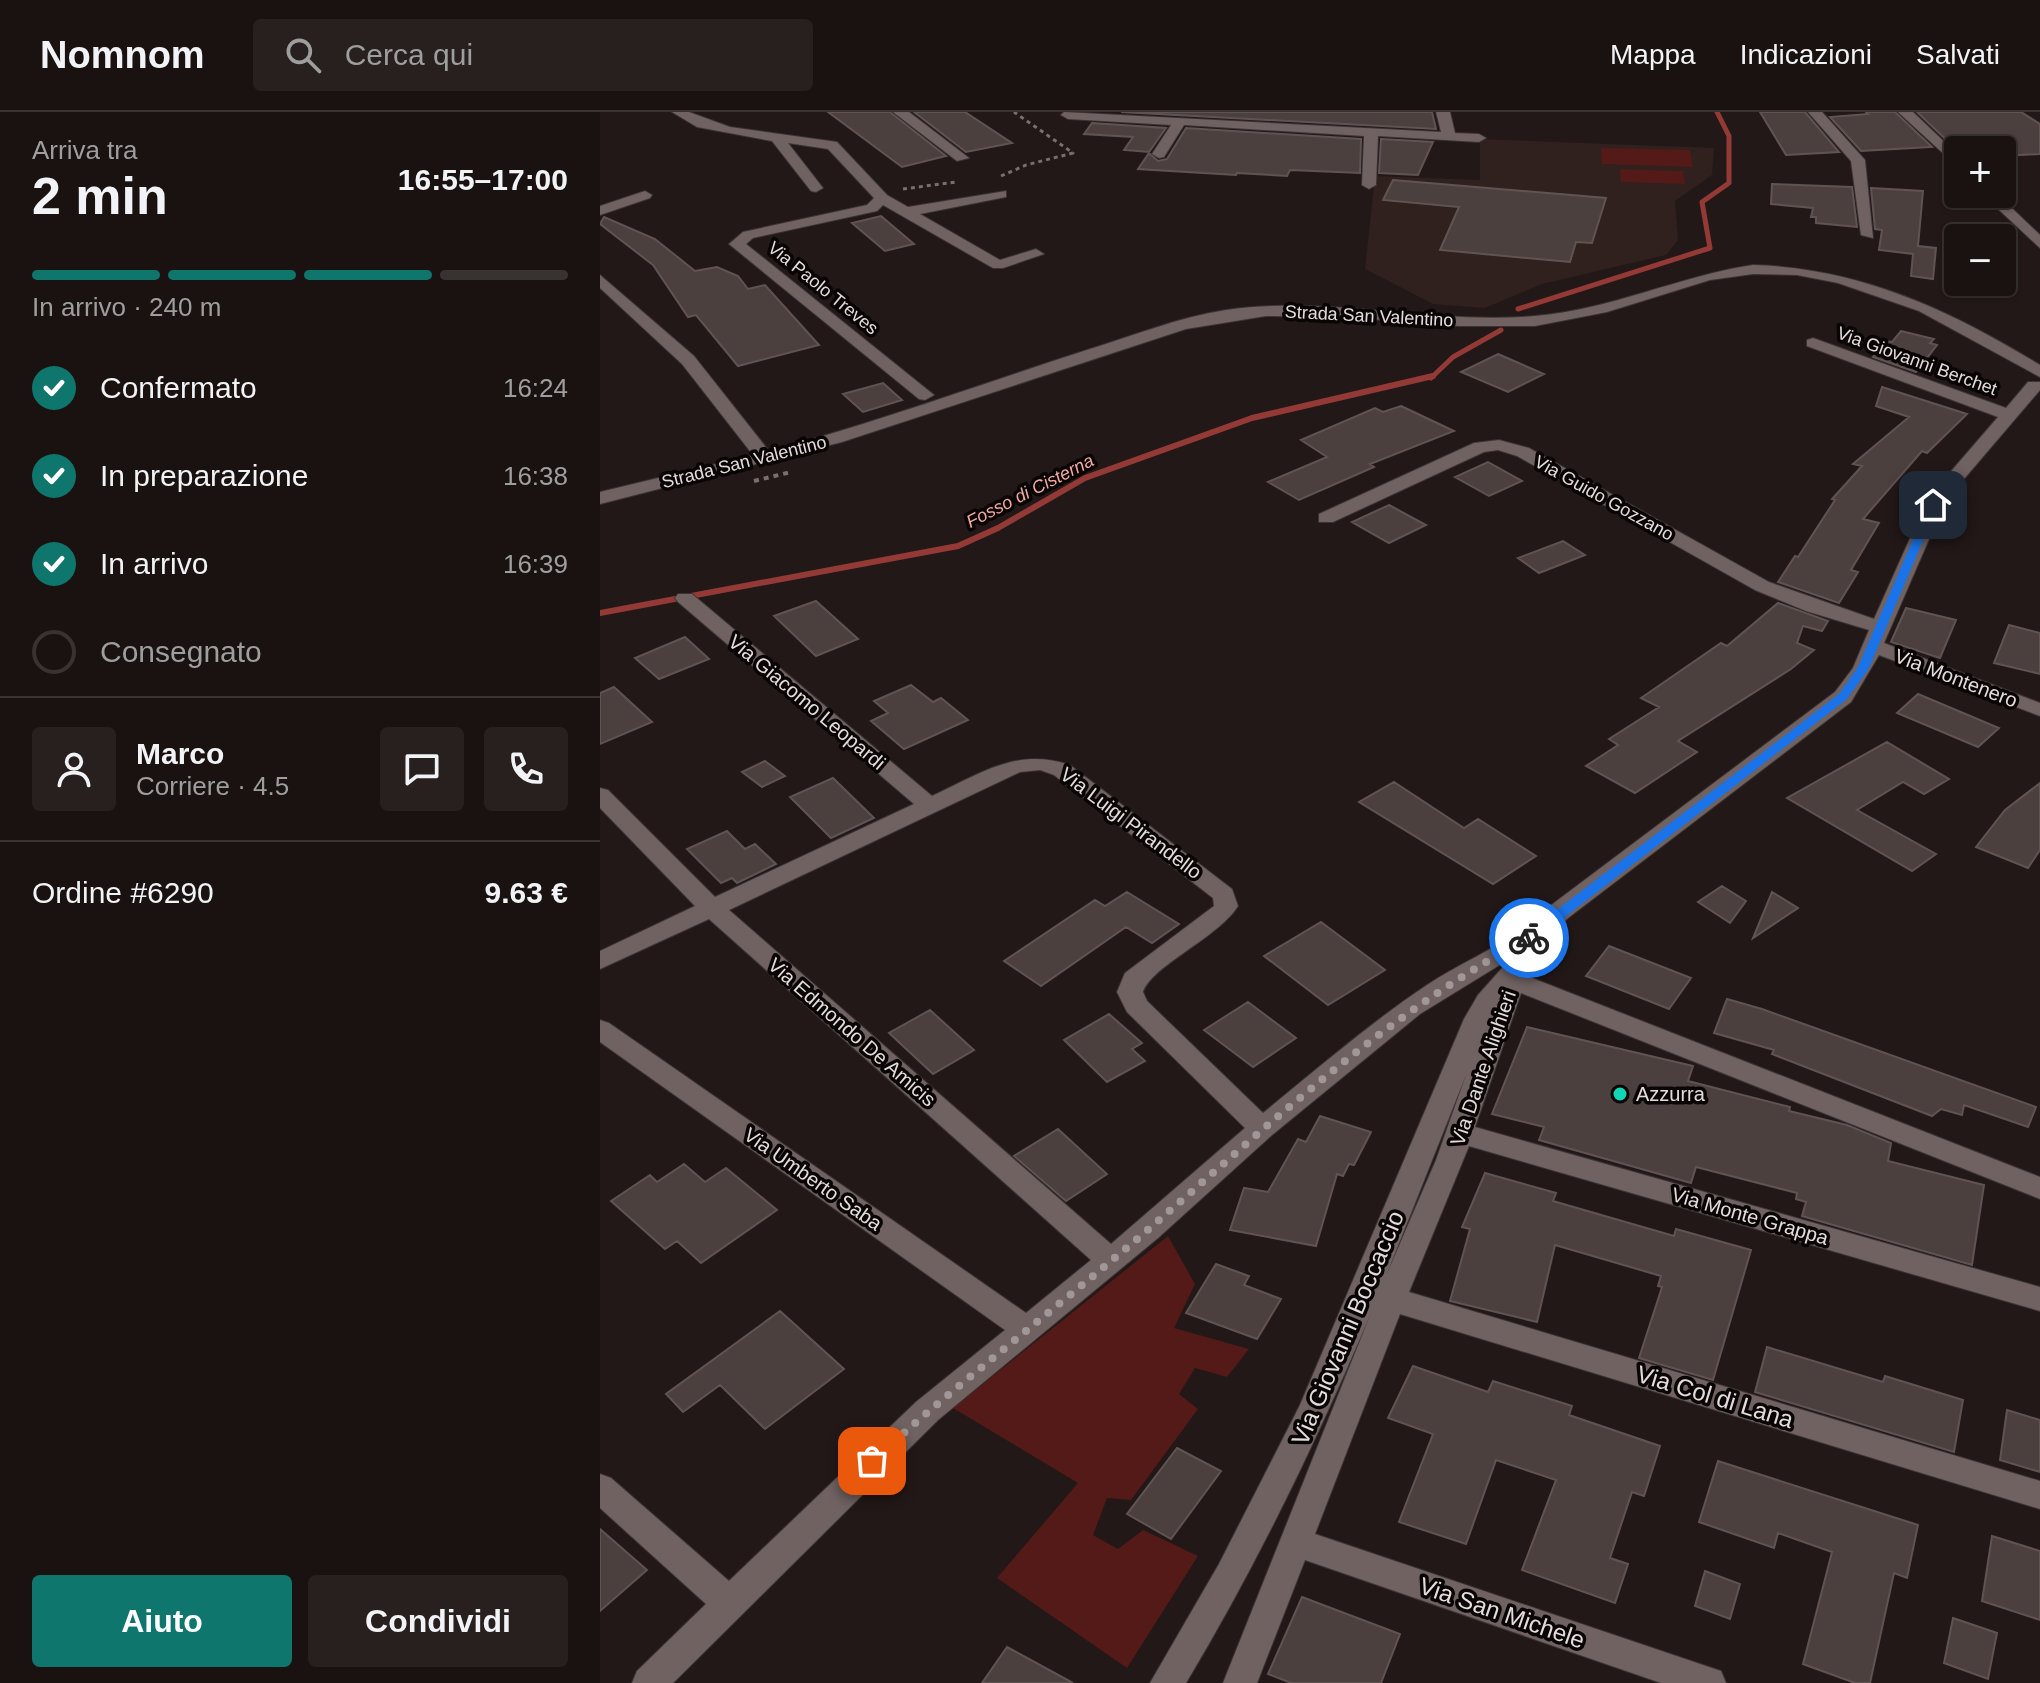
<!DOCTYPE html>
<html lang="it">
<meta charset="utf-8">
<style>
:root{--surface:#1a1211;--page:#27201f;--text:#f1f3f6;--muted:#9f9e9f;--line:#383231;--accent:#0f766e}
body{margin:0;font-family:Arial,sans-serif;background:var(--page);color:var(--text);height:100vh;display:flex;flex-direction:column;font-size:30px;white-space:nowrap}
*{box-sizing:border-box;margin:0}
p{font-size:26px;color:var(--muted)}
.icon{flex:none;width:44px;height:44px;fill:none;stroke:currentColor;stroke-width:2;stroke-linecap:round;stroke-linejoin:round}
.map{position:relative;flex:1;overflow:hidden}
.drawer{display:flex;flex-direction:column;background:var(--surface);width:600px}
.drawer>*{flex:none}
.controls{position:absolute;left:1344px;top:24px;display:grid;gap:16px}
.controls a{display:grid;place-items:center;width:72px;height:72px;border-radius:8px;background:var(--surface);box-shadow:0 2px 6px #0004,0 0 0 2px var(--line);font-size:40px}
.pin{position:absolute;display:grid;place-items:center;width:68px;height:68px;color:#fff;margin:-34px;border-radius:16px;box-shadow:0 4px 12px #0006}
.courier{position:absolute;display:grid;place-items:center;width:80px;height:80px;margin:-40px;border:6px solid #1a73e8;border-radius:50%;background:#fff;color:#222;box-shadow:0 2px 10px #0007}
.head em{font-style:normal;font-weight:600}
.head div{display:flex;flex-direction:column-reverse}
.head{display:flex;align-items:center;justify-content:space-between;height:136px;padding:0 32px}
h1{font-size:52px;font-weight:600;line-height:60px}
.bar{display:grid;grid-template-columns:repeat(4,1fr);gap:12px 8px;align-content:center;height:96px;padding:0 32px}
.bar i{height:10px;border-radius:6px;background:var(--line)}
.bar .current{background:var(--accent)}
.bar p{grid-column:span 4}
.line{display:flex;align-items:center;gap:20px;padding:0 32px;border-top:2px solid var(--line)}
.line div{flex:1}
.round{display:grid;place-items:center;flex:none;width:84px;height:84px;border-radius:8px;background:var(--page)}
ol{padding:0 32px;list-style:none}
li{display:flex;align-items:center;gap:24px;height:88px}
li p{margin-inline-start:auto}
li .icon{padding:8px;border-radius:50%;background:var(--accent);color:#fff;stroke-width:4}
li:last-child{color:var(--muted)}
li i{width:44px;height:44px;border:4px solid var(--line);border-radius:50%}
.cta{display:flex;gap:16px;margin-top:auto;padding:16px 32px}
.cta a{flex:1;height:92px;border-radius:8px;background:var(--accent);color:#fff;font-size:32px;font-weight:600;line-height:92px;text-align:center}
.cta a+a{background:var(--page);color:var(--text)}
header{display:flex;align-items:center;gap:48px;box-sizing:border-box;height:112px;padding:0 40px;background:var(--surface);border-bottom:2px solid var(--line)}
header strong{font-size:38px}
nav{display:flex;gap:44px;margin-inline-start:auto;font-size:28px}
.search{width:560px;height:72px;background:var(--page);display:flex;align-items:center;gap:20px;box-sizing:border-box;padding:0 28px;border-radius:8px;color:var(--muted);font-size:30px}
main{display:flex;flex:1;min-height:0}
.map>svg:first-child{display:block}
.built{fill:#30201e}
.green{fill:#531a18}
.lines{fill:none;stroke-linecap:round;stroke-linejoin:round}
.stream-far1{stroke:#943a36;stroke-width:5}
.stream{stroke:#943a36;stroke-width:6}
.building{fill:#4c403f;stroke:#605452;stroke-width:2}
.minor-casing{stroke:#3b3433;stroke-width:2}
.path-far1{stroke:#786f6e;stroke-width:3;stroke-dasharray:4 4;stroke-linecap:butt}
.path{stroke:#786f6e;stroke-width:4;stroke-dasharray:5 5;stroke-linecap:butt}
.minor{fill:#6f6261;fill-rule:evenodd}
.route{fill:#1a73e8}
.done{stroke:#a09796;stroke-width:8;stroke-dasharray:0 14.4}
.poi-dot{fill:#12d5b4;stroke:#090505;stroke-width:3}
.labels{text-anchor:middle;stroke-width:7;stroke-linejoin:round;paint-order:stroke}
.far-street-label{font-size:18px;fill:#e4dcdb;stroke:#090505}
.far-water-label{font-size:18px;font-style:italic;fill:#f4a8a1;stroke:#090505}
.street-label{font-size:20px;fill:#e4dcdb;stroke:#090505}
.poi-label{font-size:20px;fill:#e4dcdb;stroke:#090505;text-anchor:start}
.near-street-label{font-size:24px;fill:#e4dcdb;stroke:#090505}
</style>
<header>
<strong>Nomnom</strong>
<div class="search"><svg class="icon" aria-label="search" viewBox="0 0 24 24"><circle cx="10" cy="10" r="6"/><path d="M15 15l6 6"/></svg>Cerca qui</div>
<nav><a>Mappa</a><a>Indicazioni</a><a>Salvati</a></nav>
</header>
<main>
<section class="drawer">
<div class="head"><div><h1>2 min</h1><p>Arriva tra</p></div><em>16:55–17:00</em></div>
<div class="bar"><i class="current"></i><i class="current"></i><i class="current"></i><i></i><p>In arrivo · 240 m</p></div>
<ol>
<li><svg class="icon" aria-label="check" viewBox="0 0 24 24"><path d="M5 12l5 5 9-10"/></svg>Confermato<p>16:24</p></li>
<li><svg class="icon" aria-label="check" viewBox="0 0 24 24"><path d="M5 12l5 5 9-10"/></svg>In preparazione<p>16:38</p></li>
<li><svg class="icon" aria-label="check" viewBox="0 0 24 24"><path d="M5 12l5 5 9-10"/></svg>In arrivo<p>16:39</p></li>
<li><i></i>Consegnato</li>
</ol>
<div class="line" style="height:144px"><a class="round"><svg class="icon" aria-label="person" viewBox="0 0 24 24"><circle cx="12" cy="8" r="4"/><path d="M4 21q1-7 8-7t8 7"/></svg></a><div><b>Marco</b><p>Corriere · 4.5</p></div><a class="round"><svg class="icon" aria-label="chat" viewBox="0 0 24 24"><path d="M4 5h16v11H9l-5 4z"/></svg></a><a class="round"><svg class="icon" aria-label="phone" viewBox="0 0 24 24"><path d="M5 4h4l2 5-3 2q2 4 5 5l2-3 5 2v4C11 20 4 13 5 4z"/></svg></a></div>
<div class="line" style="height:104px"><div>Ordine #6290</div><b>9.63 €</b></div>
<div class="cta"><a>Aiuto</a><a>Condividi</a></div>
</section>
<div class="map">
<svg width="1440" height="1571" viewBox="0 0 1440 1571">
<rect width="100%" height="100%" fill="#221817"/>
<!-- built -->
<path class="built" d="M880,27L1114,36L1112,63L1075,89L1078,128L1066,143L942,172L885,196L833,192L765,157L775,64L880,68Z"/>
<!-- green -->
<path class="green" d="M1001,36L1090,38L1093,55L1002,52Z
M1020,57L1083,59L1085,72L1021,70Z
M568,1124L595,1172L574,1216L649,1237L627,1265L595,1256L579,1282L598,1297L531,1388L507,1386L493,1423L518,1437L543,1418L598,1444L527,1556L397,1466L478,1371L353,1296Z"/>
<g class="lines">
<!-- stream-far1 -->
<path class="stream-far1" d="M918,197L1110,136L1102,90L1129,71V24L1117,0
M831,266L853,245L901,218"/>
<!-- stream -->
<path class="stream" d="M0,501L358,434L398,416L485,366L652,306L833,264"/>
</g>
<!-- building -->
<path class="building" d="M228,0H290L346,44L302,55Z
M314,0H365L412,31L366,40Z
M521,0H832L836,17Z
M1160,0H1205L1239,40L1186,43Z
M1266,0H1295L1332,35L1261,39L1230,5L1268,2Z
M1317,0H1421L1440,12V42L1402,44V38H1357Z
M492,11L566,16L549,40L524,38L533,25L484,22Z
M586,16L761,27L760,61L690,58L687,64L637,61L636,63L538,57L549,41L558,49L567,47Z
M781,27L833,30L818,63L779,61Z
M793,68L1006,86L992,131L976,130L970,150L840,138L859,95L783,88Z
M1172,72L1252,75L1257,115L1216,111V105H1211L1213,96L1171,92Z
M1271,76L1323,79L1318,134L1336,136L1333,167L1311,164L1313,142L1279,138L1282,118L1275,117Z
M281,104L314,132L285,139L252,111Z
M4,105L55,127L95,159L117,155L138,164L148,177L165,173L219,233L138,254L96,203L88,205L53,153L0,112Z
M1301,219L1334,227L1330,231L1337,233L1316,260L1273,245L1286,229L1292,230Z
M898,242L944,262L908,280L861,260Z
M283,271L302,288L263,300L243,282Z
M1282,275L1367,302L1327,341L1322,339L1263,407L1279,411L1251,458L1258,460L1239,491L1178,470L1195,444L1198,445L1235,388L1232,387L1262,354L1253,352L1309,305L1276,294Z
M801,294L854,319L770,352L774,355L699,388L668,370L727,345L701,328L775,296L783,300Z
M888,350L922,369L889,384L855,365Z
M789,393L826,413L789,431L752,410Z
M963,429L985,443L939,461L918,446Z
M216,489L258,527L216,544L174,504Z
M1178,491L1228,509L1222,519L1203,514L1197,531L1214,538L1191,557L1078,629L1097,640L1035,681L986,654L1018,633L1009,627L1059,595L1041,586L1121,531L1127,534Z
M1306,496L1356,508L1340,546L1291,530Z
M1409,513L1440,521V562L1394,551Z
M85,525L109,547L59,567L35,546Z
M311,573L333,590L341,586L368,608L304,637L271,609L288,601L274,589Z
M14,575L52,610L0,632V581Z
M1318,582L1399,616L1378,635L1297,601Z
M1287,630L1349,667L1324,682L1303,670L1257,698L1336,742L1312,759L1187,686Z
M165,649L185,664L162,675L142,660Z
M233,666L274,706L231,726L190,685Z
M794,670L864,716L878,707L936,744L893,772L759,690Z
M1440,671V738L1428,756L1376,735L1405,698Z
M127,719L145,737L155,732L176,752L137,771L132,766L121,771L87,737Z
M1122,774L1146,789L1130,811L1098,790Z
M527,780L579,812L552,831L526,815L441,874L404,849L495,788L505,794Z
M1172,780L1198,796L1153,826Z
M721,810L785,858L728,893L664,844Z
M1009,834L1091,866L1069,897L986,864Z
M1127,887L1162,897L1436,995L1428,1015L1364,993L1362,1003L1341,997L1332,1004L1172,942L1174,938L1114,921Z
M648,890L696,926L653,955L604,918Z
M330,898L374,938L333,962L289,921Z
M509,902L542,931L532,937L545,949L507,970L464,928Z
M927,915L1093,954L1088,969L1190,995L1189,999L1247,1013L1291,1031L1288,1049L1384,1073L1372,1153L1202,1104L1206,1090L1196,1087L1197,1081L1096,1055L1091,1071L939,1028L944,1015L892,1002Z
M720,1004L771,1020L754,1053L749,1052L743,1064L737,1062L716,1134L630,1118L644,1076L668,1080L698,1027L706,1030Z
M458,1017L507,1062L466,1089L414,1044Z
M84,1052L105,1070L126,1056L177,1098L101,1151L77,1129L65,1137L11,1089L50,1063L57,1070Z
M885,1061L956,1081L953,1089L1074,1124L1076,1117L1151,1138L1113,1268L1039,1246L1062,1175L1058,1174L1061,1164L955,1133L937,1210L850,1189L870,1117L862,1115Z
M616,1152L649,1164L644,1173L681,1187L657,1227L586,1201Z
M180,1199L244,1257L165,1317L120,1273L83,1300L66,1282Z
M1167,1235L1283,1270L1285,1264L1363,1288L1354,1340L1155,1280Z
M813,1254L888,1280L893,1269L972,1294L969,1303L1060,1334L1044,1384L1032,1380L1010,1446L1028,1452L1015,1491L922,1458L956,1368L896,1348L866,1432L799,1410L833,1322L788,1306Z
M1407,1298L1440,1308V1360L1400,1348Z
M577,1336L621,1359L571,1427L527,1402Z
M1118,1349L1318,1413L1307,1466L1294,1461L1270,1571H1255L1203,1552L1232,1440L1178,1421L1174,1436L1099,1410Z
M0,1417L47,1458L0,1499Z
M1392,1424L1440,1439V1508L1382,1489Z
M1105,1459L1140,1472L1130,1507L1095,1494Z
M702,1485L800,1522L781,1571H691L668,1562Z
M1353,1506L1397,1521L1388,1567L1344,1551Z
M407,1535L473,1571H382Z"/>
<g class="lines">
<!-- minor casing -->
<g class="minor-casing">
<path id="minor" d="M72,0H89L130,15L237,30L287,83L308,95L406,79V85L320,102L400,148L436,137L444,142L403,156H393L283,93L277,99L153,126L146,132L334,283L325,288L319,287L129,132L143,120L267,93L274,86L228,37L188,31L223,76L216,80L211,79L172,29L97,15Z
M293,0H309L369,46L357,49Z
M464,0L841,20L836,0H850L855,21L879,22L886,26L879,30L778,24L776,73L769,77L762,73L764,24L584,13L564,45L559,46L552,42L571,13L468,7L461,3Z
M1208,0H1222L1265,48L1273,126L1261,123L1251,49Z
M1298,0H1313L1358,43V55Z
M45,79L52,83L50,86L0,103V94Z
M1382,82H1397L1440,123V136Z
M1153,153C1260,156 1350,198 1440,253V265L1319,199L1238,171L1197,163L1153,162L1110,168L1007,200L935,214H858L743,205L666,204L586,217L242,330L0,392V380L153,343L82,252L0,176V163L94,244L169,339C276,311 381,272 487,238C533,224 579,205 626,198C729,183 832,213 935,204C1010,198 1079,164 1153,153Z
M1213,226L1406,296L1428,270H1440V278L1346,388L1284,531L1440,591V604L1279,543L1251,590L968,806L947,826L927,864L1440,1065V1087L921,881L875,1015L1440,1175V1199L869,1034L809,1180L1440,1369V1397L800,1202L715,1422L1109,1555L1121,1559L1126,1571H1061L705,1448L657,1571H623L771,1201C717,1328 657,1453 586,1571H550L619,1452L700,1293L864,907L878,883L911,846L820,902L672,1023L558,1126L338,1308L73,1571H32L37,1559L106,1492L0,1396V1362L11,1366L129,1469L316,1290L405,1218L0,930V908L9,911L426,1201L491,1148L109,807L0,857V839L95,794L0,696V676L8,678L115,785L314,692L78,490L75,486L78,482H92L332,684C380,662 416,635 470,653L632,777L638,794C618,826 551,854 543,880L547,889L663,1001C717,957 770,911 827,873C868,846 916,829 950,794L1235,580L1253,556L1269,518L1206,499L1155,478L917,344L898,338L884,340L733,410H719V402L874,331L899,328L929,336L1169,470L1274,507L1328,386L1398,305L1207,234V228ZM440,658L454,663L613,786L614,794L525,861L517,880L527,900L645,1016L511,1132L129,798L420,660ZM866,963L836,1048L786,1164Z"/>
</g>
<!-- path-far1 -->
<path class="path-far1" d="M401,64L426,53L473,41L414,0
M303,77L356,70"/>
<!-- path -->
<path class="path" d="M154,369L191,360"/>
<!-- minor -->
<use href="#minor" class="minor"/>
</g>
<!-- route -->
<path class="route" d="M1333,390L1338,393L1269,556L1247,587L934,829H924V823L1239,582L1258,555L1328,393Z"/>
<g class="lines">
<!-- done -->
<path class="done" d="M272,1349C362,1268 458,1195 550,1116C671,1011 787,901 929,826"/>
</g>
<!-- markers -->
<circle class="poi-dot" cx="1020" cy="982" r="8"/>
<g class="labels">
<!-- far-street labels -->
<g class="far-street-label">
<text transform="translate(223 176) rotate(39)" y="6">Via Paolo Treves</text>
<text transform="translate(769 204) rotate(3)" y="6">Strada San Valentino</text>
<text transform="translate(1317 249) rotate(20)" y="6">Via Giovanni Berchet</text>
<text transform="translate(144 350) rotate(-14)" y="6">Strada San Valentino</text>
<text transform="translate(1004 386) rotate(29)" y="6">Via Guido Gozzano</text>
</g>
<!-- far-water labels -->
<g class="far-water-label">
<text transform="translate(430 379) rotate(-27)" y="6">Fosso di Cisterna</text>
</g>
<!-- street labels -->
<g class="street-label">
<text transform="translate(1356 566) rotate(21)" y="7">Via Montenero</text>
<text transform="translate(207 590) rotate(40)" y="7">Via Giacomo Leopardi</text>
<text transform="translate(531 711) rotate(37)" y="7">Via Luigi Pirandello</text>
<text transform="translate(252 920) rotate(41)" y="7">Via Edmondo De Amicis</text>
<text transform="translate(883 956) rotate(-71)" y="7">Via Dante Alighieri</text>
<text transform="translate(213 1067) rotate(35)" y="7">Via Umberto Saba</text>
<text transform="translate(1150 1104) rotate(16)" y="7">Via Monte Grappa</text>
</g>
<!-- poi labels -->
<g class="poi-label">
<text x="1036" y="989">Azzurra</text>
</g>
<!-- near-street labels -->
<g class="near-street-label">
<text transform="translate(748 1216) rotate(-67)" y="8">Via Giovanni Boccaccio</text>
<text transform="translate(1115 1285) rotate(17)" y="8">Via Col di Lana</text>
<text transform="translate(902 1501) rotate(19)" y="8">Via San Michele</text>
</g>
</g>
</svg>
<div class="controls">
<a>+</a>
<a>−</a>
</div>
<div class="pin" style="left:272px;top:1349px;background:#ea580c"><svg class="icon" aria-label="bag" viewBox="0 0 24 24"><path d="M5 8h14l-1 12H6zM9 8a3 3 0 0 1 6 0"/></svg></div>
<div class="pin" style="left:1333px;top:393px;background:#1f2937"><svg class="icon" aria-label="home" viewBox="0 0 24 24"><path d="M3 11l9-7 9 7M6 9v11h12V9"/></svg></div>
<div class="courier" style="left:929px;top:826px"><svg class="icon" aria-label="bike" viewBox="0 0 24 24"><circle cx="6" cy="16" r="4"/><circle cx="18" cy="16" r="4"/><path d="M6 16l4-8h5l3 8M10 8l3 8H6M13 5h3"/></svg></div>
</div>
</main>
